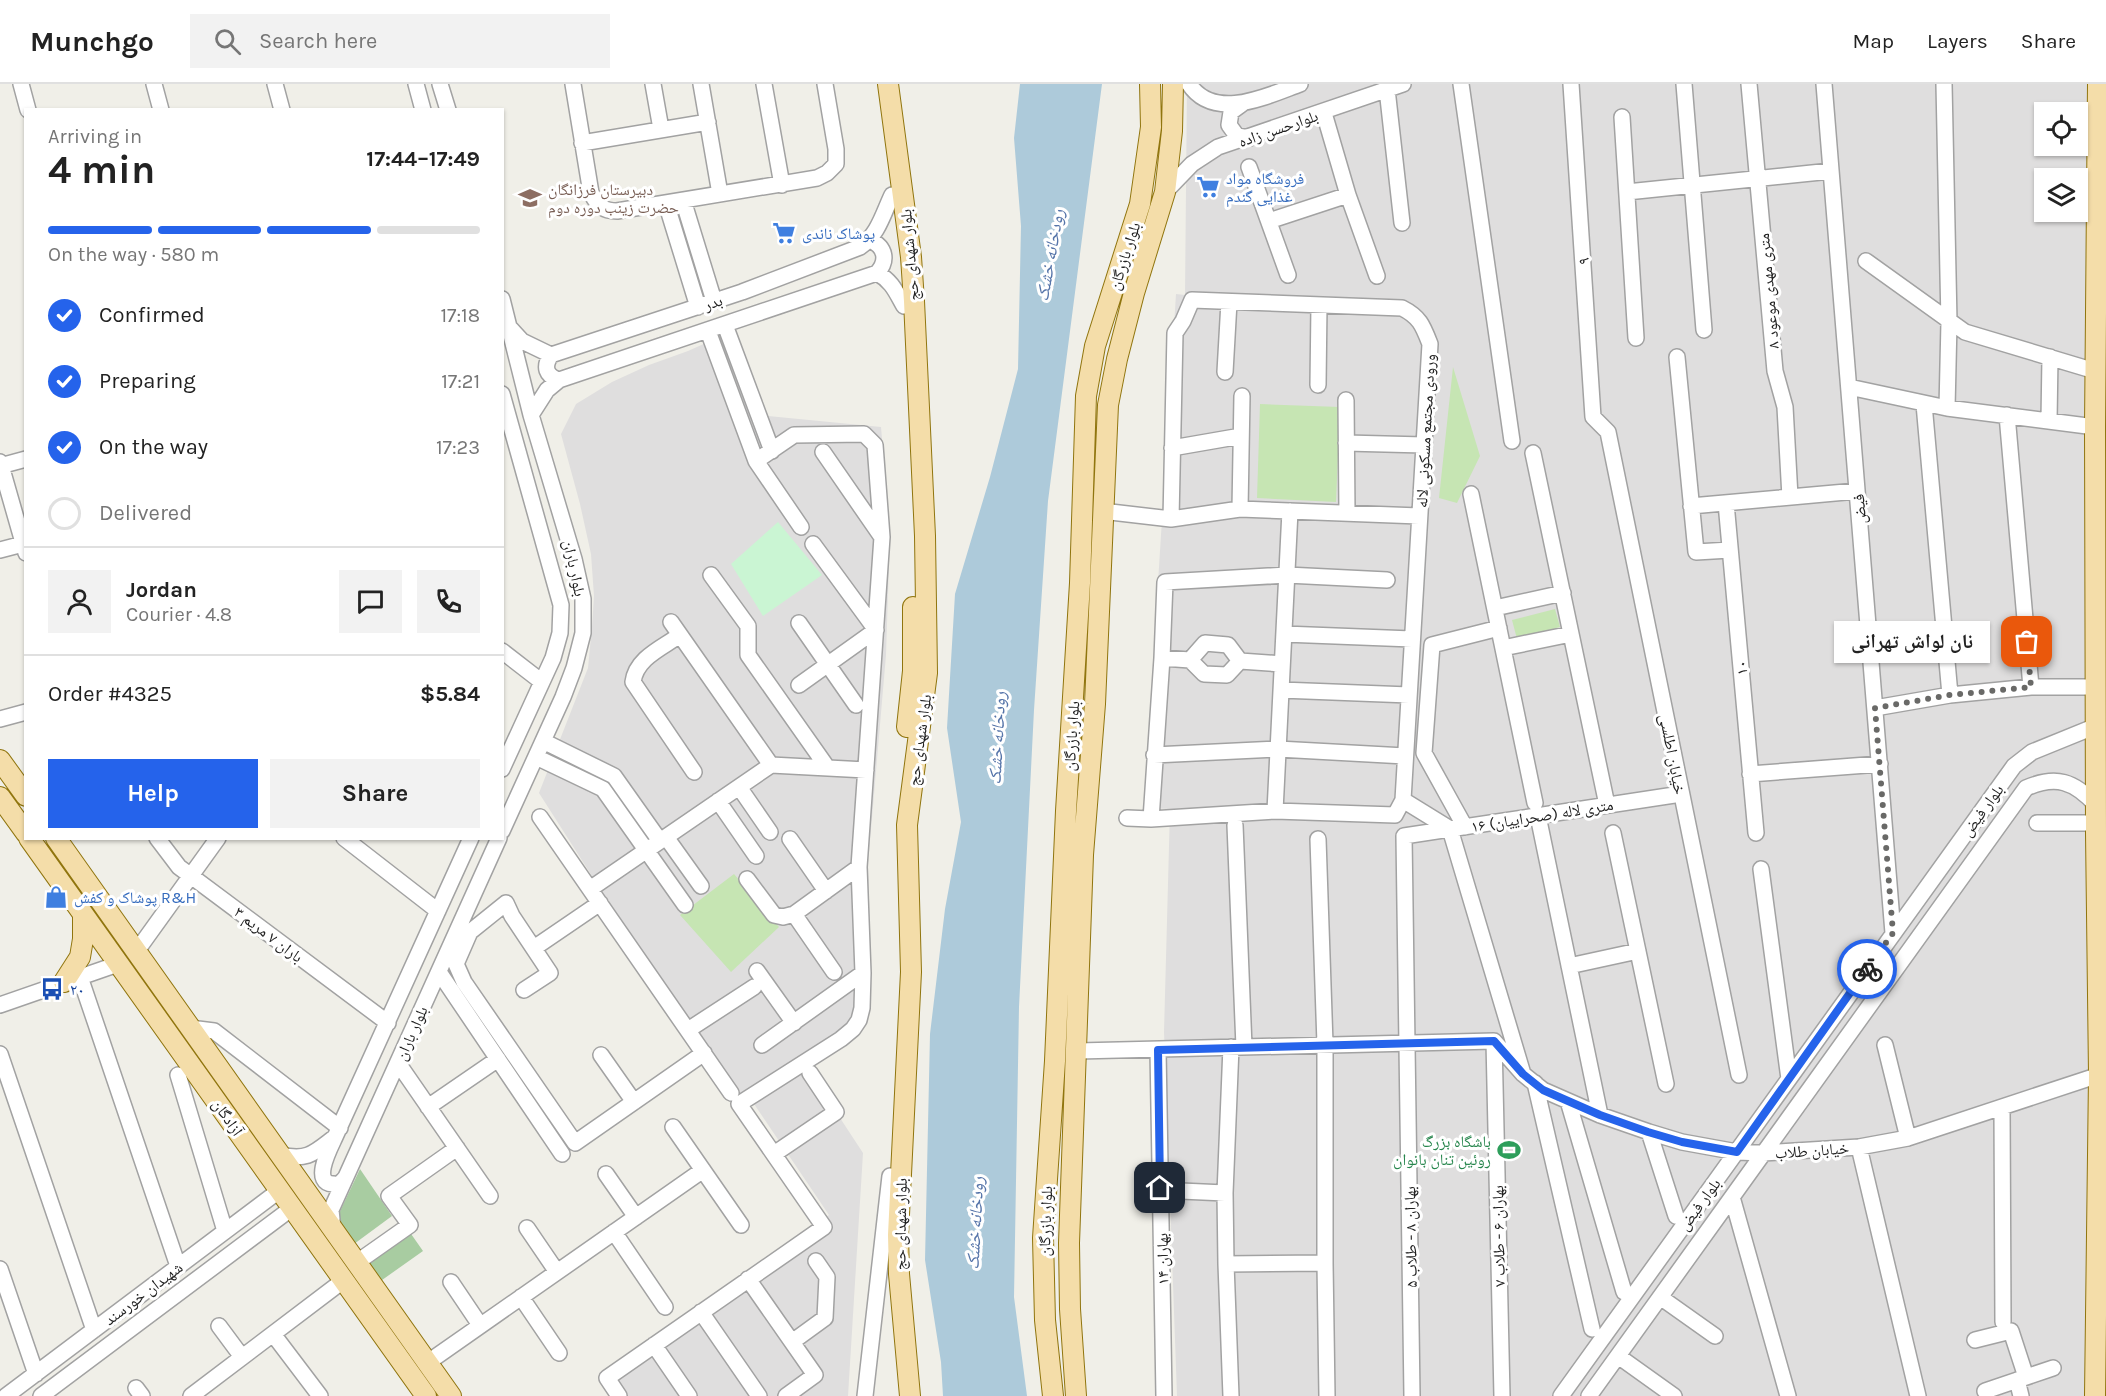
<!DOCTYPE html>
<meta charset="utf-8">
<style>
:root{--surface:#fff;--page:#f2f2f2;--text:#222;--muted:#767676;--line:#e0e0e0;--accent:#2563eb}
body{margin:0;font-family:Karla,"Noto Naskh Arabic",sans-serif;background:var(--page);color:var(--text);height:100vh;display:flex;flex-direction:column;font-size:22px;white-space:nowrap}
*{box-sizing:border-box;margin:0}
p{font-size:20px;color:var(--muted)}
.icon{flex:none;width:33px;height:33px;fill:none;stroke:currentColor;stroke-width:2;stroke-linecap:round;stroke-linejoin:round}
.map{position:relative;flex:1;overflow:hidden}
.sheet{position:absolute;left:24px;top:24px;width:480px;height:732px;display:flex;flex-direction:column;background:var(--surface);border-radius:0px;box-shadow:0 2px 4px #0004}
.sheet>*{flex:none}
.buttons{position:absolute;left:2034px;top:18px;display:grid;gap:12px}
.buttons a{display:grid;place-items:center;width:54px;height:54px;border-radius:0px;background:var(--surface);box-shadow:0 2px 4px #0004;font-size:30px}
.pin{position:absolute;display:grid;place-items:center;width:51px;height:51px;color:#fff;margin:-26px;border-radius:12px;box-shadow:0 3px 9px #0006}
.courier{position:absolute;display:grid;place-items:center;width:60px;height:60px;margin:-30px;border:4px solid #2563eb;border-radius:50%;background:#fff;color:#222;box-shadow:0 2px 8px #0007}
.bubble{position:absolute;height:42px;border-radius:0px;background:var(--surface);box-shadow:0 2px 4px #0004;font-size:20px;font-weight:700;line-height:42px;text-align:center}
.headline em{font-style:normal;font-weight:700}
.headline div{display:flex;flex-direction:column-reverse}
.headline{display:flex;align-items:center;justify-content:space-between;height:102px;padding:0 24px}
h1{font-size:39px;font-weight:700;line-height:45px}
.bar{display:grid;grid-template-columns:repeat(4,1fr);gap:9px 6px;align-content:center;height:72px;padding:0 24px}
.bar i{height:8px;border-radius:4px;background:var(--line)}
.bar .on{background:var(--accent)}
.bar p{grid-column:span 4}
.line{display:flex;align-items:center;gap:15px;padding:0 24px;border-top:2px solid var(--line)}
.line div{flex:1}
.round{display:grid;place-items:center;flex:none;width:63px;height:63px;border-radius:0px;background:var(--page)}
ol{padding:0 24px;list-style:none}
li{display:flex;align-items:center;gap:18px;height:66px}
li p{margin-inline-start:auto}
li .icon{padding:6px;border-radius:50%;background:var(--accent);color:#fff;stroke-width:4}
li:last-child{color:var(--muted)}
li i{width:33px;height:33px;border:3px solid var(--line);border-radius:50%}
.cta{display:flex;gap:12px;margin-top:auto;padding:12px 24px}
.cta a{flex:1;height:69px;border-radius:0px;background:var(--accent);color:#fff;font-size:24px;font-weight:700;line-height:69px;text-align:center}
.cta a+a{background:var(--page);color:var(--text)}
header{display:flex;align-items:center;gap:36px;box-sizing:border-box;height:84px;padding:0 30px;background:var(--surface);border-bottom:2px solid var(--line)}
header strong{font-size:28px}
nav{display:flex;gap:33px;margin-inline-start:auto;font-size:21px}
.search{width:420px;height:54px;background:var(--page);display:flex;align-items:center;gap:15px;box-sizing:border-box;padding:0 21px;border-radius:0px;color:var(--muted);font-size:22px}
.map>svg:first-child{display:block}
.residential{fill:#dfdede;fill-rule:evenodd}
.grass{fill:#c6e5b3}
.forest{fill:#a8cca1}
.park{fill:#caf5d3}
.water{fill:#adcada}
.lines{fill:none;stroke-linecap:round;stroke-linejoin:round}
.minor-casing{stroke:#a2a2a2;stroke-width:18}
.major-casing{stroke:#90750e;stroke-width:22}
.minor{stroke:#fff;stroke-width:15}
.major{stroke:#f4dda9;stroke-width:20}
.done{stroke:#696967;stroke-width:6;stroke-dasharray:0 10.8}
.route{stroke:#2563eb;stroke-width:8}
.labels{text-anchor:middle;stroke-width:6;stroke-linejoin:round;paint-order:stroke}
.street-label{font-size:16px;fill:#212121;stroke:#fff}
.shop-label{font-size:16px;fill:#366cbe;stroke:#fff;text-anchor:start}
.education-label{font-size:16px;fill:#785e54;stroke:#fff;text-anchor:start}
.transit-label{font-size:16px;fill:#164399;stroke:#fff;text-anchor:start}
.leisure-label{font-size:16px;fill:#27864d;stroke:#fff;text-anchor:end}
.water-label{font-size:18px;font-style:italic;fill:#5574a9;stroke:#fff}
</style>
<header>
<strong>Munchgo</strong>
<div class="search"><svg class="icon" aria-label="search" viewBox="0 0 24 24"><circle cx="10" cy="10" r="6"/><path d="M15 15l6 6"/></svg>Search here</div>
<nav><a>Map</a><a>Layers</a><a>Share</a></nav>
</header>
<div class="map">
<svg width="2106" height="1312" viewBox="0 0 2106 1312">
<rect width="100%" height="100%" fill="#f0efe8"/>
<!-- residential -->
<path class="residential" d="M1187,0H2106V1312H1177L1164,948L1170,725L1144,724L1176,210L1185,211ZM2044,28H2078V62H2044ZM2044,94H2078V128H2044Z
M735,246L768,332L881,343L890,448L886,571L868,780L871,882L864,934L740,1009L599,803L539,709L588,584L592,542L594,512L591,470L580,420L561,350L576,320L612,298L649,281L688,267Z
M804,979L863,1069L848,1312H611L600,1296L829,1131L750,1014Z"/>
<!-- grass -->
<path class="grass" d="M1453,283L1480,372L1457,419L1439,414Z
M1260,320L1340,323L1336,418L1257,414Z
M1555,525L1560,543L1517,555L1512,536Z
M734,790L779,843L731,888L680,831Z"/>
<!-- forest -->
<path class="forest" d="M360,1085L392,1132L354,1160L333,1142Z
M409,1147L423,1167L375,1201L361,1181Z"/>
<!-- park -->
<path class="park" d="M778,438L822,491L763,532L731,480Z"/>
<!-- water -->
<path class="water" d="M1020,0H1102L1048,417L1034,626L1019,923L1014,1213L1027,1312H943L941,1278L925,1176L930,950L945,825L961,738L947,644L955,510L990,393L1018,285L1021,142L1014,54Z"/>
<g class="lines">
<!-- minor casing -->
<g class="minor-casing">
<path id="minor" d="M21,0L28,26
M154,0L161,26
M275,0L282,26
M416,0L423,26
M440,0L448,26
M573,0L591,109C598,122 603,127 617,127L817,94L827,89L836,80V65L825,0
M653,0L661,45
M701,0L720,110
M764,0L782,101
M1189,0C1214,38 1267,12 1300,0
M1461,0L1512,357
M1571,0L1593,333L1608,348L1739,991
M1684,0L1704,246
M1749,0L1775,287L1785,323L1790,413
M1824,0L1893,849
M1944,0L1949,238L1947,324
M1387,5L1402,139
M1242,20L1231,28L1229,41L1237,52L1250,54
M1324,29L1348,111L1377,192
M1622,33L1636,254
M582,59L708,38
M1249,83L1288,191
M1165,108L1192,80L1218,63L1403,0
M1627,108L1831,87
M683,116L714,217
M666,119L698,223
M1269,137L1348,111
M870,156C886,163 888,177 877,189
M1866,177L1965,248L2095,287
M502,215L531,331L574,475L583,515V549L574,584L563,613L502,747
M725,241L772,367
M511,245L522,257L551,271L742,208L860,163C878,151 883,130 892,111
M708,247L756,377
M551,271C543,283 546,292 559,296
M1677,273L1696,468L1730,466
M1225,288L1229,218
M1318,301L1319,221
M1849,303L1947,324L2095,343
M502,310L561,521L560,549L553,574L502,685
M1346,316L1347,429
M1924,320L1950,611
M531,331L547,306L559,296L877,189C892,197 896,208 904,222
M2007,331L2031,603
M2049,337L2050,273
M1346,359L1424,361
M1172,364L1241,352
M823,368L881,452
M1533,369L1607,721
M0,378L26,469
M0,382L26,375
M1471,410L1535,719
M1726,419L1756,749
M1691,422L1857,407
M1240,425L1242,312
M1102,427L1171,435L1240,425L1419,432
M1171,435L1175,249L1183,237L1192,216L1402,224C1420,233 1423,242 1430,260L1403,716L1450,745L1523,990
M0,466L23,460
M711,491L748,542V571L827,683
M1495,524L1563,509
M671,538L771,681
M799,539L856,621
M1284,550L1412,555
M680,551C662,564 636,574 633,598L694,688
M1503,564L1571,550
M502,567L542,598
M1162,574L1190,576L1204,590L1227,591L1240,577
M1190,576L1205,559L1228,561L1240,577L1282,580
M799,601L876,546L813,460
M1281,606L1409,611
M1875,624L1950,611L2031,603H2095
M0,635L26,628
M543,657L614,692L660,757
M1154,671L1278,665L1405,672
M536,673L603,705L685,821
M1750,690L1880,680
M739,703L770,748
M718,717L756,772
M1275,727L1290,427
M1538,732L1600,1031
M540,733L731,1009
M1127,734L1151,735L1275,727L1395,731L1403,716
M1151,735L1162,574L1165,498L1287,491L1387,496
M2037,739H2096
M1235,741L1244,963
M1465,743L1424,669L1432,561L1499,544
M1613,749L1666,1000
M666,753L701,802
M157,754L179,783L388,939
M344,754L438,827
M790,755L826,807
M1318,755L1325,960V1179L1327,1312
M1761,785L1789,995
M747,795L774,831L783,833L794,830L859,783
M590,805L771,681L866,686
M794,830L834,888
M534,864L600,819
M136,868L218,754
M1569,882L1638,867
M757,887L794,939
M439,888L562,1070
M80,893L178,1182
M524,906L550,889L512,832L506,819L470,848L456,880L464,898L575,1059L704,969
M0,921L118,880
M190,944L214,947L340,1044
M688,946L754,903
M1494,957L1502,1312
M762,961L863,889
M1885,961L1908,1054
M1231,963L1225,1109L1226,1180L1231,1312
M1158,966L1164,1312
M1078,967L1494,957L1523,990L1543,1006L1600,1031L1649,1048L1682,1058L1737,1068L1763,1069L1859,1063L1908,1054L2099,991
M0,970L94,1246
M601,971L634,1018
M398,979L490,1112
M178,991L225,1147
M1535,999L1592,1245
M1568,1017L1624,1208
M428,1023L498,975
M2002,1024L2003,1238
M673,1043L741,1141
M1649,1048L1676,1132
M335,1053C330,1064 311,1099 333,1100C339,1101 342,1098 346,1093
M1859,1063L1918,1312
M774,1070L836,1028L810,989
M281,1071C308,1077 314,1069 335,1053L471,754
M606,1090L636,1133
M1181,1107L1225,1109
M1732,1113L1788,1312
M527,1144L557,1188
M333,1146L331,1126L499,754
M614,1148L665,1223
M356,1179L410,1141L389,1112L457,1064
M1226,1180L1325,1179
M0,1185L36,1290
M748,1195L815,1291L786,1312
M451,1198L480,1241
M521,1213L559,1269
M1660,1213L1715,1252
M701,1228L759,1312
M219,1242L242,1273
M273,1250L320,1312
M1975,1256L2011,1247L2026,1293
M792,1258L825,1234L827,1193L816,1177
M654,1261L689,1312
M1618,1272L1674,1312
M427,1279L703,1086
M2017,1296L2021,1312
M136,1304L142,1312
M1985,1307L2053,1284
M6,1312L280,1106
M41,1312L292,1124
M191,1312L344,1196
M619,1312L607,1294L824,1143L739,1020L841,955L853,945L859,936L862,924L863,889L859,783L882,453L875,361L864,350L794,351L756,377L801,443
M865,1312L890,1092
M1412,1312L1404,752L1681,710
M1561,1312L2014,682L2032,668L2096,642
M1589,1312L2026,704C2056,691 2074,697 2096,721"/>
</g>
<!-- major casing -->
<g class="major-casing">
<path id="major" d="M888,0L911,173L914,217L925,452L927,589L907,741L911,888L898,1151L899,1190L910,1312
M907,643L913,587V523
M0,676L26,712
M0,713L26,749
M29,754L426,1312
M56,754L451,1312
M64,898L80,873L83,855V830
M1053,1312L1045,1236L1043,1154L1055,977L1066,727L1080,499L1086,312L1095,262L1140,120L1151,43L1150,0
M1076,1312L1070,1225L1069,1159L1083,771L1095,620L1108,321L1117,275L1134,209L1165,108L1172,47L1173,0
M2095,1312L2099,991L2096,749L2095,343L2098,0"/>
</g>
<!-- minor -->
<use href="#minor" class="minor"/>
<!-- major -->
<use href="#major" class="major"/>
</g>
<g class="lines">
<!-- done -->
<path class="done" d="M1867,885L1893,849L1875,624L1950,611L2031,603L2027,558"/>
<!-- route -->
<path class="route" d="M1160,1104L1158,966L1494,957L1523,990L1543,1006L1600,1031L1648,1048L1682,1058L1737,1068L1867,885"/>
</g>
<!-- icons -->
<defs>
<g id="supermarket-bare" transform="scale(1.8)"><path d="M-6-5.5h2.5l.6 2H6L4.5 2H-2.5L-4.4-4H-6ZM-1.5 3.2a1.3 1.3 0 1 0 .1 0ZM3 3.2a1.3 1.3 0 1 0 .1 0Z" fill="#3f7fe0" stroke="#fff" stroke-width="2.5" paint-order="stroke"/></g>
<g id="school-bare" transform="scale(1.8)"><path d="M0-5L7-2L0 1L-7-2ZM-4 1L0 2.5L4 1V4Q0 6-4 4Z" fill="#8d6e63" stroke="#fff" stroke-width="2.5" paint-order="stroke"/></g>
<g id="shop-bare" transform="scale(1.8)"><path d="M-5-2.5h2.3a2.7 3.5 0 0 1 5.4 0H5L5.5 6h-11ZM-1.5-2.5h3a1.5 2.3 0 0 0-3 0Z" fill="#3f7fe0" stroke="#fff" stroke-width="2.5" paint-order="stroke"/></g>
<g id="bus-bare" transform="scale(1.8)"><path d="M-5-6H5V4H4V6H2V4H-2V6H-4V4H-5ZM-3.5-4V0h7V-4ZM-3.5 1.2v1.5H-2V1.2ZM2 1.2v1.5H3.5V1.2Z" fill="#1a4fb4" stroke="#fff" stroke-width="2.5" paint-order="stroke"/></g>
<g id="stadium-bare" transform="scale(1.8)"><path d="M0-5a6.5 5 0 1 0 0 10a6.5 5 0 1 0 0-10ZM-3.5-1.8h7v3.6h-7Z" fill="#2e9e5b" stroke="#fff" stroke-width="2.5" paint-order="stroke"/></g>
</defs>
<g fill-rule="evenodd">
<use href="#supermarket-bare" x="1208" y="103"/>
<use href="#school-bare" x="530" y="114"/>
<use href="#supermarket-bare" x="784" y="149"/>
<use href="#shop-bare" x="56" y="813"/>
<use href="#bus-bare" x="52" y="905"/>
<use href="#stadium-bare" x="1509" y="1066"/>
</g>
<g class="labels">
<!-- street labels -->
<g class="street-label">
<text transform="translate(1278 44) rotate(-19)" y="6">بلوارحسن زاده</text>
<text transform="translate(909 171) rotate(-95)" y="6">بلوار شهدای حج</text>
<text transform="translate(1124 172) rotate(-72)" y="6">بلوار بازرگان</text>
<text transform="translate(1583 177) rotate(-94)" y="6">۹</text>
<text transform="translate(1768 207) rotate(-95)" y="6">۸ متری مهدی موعود</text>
<text transform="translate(713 218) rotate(-19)" y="6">بدر</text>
<text transform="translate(1425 347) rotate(-87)" y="6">ورودی مجتمع مسکونی لاله</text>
<text transform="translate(1859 425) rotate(-95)" y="6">فیض</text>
<text transform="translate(575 484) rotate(78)" y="6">بلوار باران</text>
<text transform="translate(1741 584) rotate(-95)" y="6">۱۰</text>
<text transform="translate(1071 652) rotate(-86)" y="6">بلوار بازرگان</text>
<text transform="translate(919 656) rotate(-82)" y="6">بلوار شهدای حج</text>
<text transform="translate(1673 670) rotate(79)" y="6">خيابان اطلسى</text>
<text transform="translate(1982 726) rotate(-54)" y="6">بلوار فیض</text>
<text transform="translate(1542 731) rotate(-9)" y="6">۱۶ متری لاله (صحراییان)</text>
<text transform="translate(269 850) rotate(37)" y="6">باران ۷ مریم ۳</text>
<text transform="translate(411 949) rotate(-66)" y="6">بلوار باران</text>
<text transform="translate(228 1033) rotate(55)" y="6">آزادگان</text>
<text transform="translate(1812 1066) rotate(-4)" y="6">خیابان طلاب</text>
<text transform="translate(1699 1120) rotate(-54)" y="6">بلوار فیض</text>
<text transform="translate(1045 1137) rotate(-88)" y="6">بلوار بازرگان</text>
<text transform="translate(900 1140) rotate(-89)" y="6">بلوار شهدای حج</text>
<text transform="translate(1498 1152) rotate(-91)" y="6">بهاران ۶ - طلاب ۷</text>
<text transform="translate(1410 1153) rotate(-91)" y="6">بهاران ۸ - طلاب ۵</text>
<text transform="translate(1162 1175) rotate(-91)" y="6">بهاران ۱۴</text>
<text transform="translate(143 1209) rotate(-37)" y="6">شهیدان خورسند</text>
</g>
<!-- shop labels -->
<g class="shop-label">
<text x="1226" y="100">فروشگاه مواد<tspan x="1226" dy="18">غذایی گندم</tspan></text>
<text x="802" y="155">پوشاک ناندی</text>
<text x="74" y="819">پوشاک و کفش R&amp;H</text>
</g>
<!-- education labels -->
<g class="education-label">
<text x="548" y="111">دبیرستان فرزانگان<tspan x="548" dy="18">حضرت زینب دوره دوم</tspan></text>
</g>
<!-- transit labels -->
<g class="transit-label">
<text x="70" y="911">۲۰</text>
</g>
<!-- leisure labels -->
<g class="leisure-label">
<text x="1491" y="1063">باشگاه بزرگ<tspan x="1491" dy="18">روئین تنان بانوان</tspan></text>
</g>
<!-- water labels -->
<g class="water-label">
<text transform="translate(1050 171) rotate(-80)" y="6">رودخانه خشک</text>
<text transform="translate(997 654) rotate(-87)" y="6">رودخانه خشک</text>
<text transform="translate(975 1139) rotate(-87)" y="6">رودخانه خشک</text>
</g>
</g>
</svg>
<div class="buttons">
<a><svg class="icon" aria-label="locate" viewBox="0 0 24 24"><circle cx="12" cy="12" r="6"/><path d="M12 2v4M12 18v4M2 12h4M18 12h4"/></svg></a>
<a><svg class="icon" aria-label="layers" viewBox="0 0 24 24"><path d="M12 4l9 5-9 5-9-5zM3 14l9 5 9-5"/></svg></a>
</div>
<div class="pin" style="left:2027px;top:558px;background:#ea580c"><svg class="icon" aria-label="bag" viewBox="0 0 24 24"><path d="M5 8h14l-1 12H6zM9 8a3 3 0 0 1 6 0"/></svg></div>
<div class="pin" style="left:1160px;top:1104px;background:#1f2937"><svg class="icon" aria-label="home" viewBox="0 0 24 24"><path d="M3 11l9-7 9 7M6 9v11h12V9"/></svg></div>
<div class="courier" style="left:1867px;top:885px"><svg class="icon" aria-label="bike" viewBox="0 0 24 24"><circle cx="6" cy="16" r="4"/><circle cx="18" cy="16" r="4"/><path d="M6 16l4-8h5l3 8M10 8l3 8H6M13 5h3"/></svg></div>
<div class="bubble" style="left:1834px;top:537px;width:156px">نان لواش تهرانی</div>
<section class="sheet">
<div class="headline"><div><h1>4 min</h1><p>Arriving in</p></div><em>17:44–17:49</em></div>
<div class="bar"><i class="on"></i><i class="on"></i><i class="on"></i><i></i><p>On the way · 580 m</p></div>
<ol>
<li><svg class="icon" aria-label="check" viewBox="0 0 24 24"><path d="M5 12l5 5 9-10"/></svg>Confirmed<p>17:18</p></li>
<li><svg class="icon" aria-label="check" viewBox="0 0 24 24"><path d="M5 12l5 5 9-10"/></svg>Preparing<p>17:21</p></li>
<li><svg class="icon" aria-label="check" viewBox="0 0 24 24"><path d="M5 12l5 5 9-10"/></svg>On the way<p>17:23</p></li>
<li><i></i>Delivered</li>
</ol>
<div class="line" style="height:108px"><a class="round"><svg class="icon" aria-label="person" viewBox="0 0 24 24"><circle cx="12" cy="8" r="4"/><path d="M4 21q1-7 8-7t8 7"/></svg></a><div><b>Jordan</b><p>Courier · 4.8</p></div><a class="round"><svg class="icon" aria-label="chat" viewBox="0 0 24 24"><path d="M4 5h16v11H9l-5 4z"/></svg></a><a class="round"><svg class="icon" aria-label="phone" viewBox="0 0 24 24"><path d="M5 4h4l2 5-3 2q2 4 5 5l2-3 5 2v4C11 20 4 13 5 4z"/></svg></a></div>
<div class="line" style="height:78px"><div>Order #4325</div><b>$5.84</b></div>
<div class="cta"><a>Help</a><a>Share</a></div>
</section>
</div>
